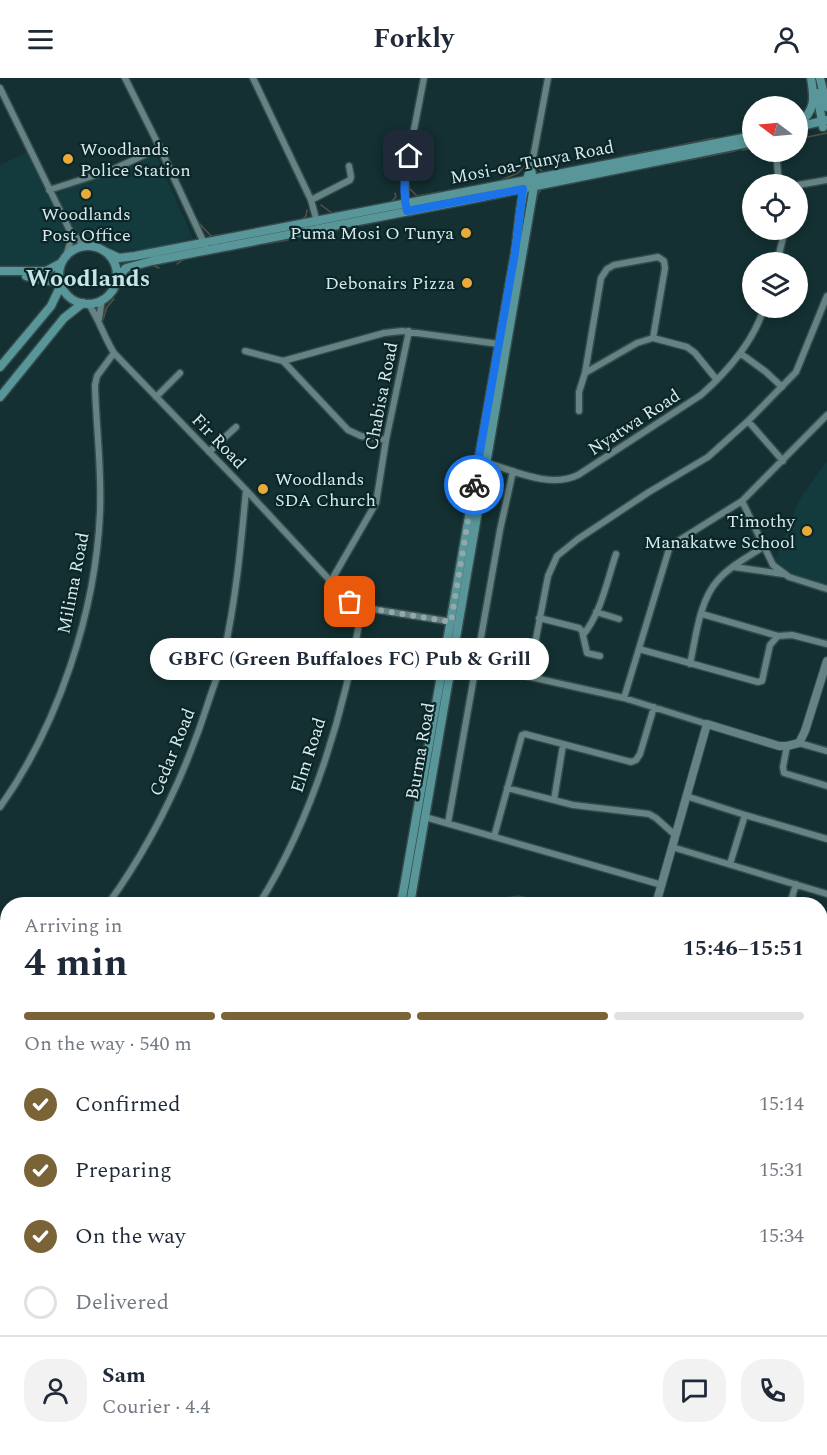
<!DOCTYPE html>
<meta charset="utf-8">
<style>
:root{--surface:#fff;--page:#f2f2f3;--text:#1f2937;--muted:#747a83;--line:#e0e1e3;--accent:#7b6338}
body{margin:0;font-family:Spectral,serif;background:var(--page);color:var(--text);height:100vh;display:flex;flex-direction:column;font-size:22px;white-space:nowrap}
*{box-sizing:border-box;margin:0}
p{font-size:20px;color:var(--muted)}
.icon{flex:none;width:33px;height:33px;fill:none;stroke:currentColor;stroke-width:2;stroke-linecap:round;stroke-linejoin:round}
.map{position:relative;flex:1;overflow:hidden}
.sheet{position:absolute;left:0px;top:819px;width:828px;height:558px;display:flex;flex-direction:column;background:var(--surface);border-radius:24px 24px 0 0;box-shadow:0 3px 9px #0003}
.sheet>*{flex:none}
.needle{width:39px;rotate:286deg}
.controls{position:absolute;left:742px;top:18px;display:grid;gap:12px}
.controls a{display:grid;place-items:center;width:66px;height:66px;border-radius:50%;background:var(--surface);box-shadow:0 3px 9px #0003;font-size:30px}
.pin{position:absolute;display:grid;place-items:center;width:51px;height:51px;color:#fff;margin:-26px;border-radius:12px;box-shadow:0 3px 9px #0006}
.courier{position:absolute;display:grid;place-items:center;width:60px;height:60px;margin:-30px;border:4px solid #1a73e8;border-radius:50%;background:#fff;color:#222;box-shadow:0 2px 8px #0007}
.bubble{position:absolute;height:42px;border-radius:21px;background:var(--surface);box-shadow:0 3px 9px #0003;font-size:20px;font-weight:700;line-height:42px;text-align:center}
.summary em{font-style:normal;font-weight:700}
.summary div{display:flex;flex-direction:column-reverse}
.summary{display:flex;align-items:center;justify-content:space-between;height:102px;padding:0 24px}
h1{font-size:39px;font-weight:700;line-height:45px}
.bar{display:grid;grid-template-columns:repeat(4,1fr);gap:9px 6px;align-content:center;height:72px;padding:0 24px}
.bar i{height:8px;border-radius:4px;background:var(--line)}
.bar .selected{background:var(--accent)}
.bar p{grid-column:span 4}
.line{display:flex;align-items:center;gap:15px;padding:0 24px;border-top:2px solid var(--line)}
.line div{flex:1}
.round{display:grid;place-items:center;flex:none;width:63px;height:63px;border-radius:24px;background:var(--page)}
ol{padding:0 24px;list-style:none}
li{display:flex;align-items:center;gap:18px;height:66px}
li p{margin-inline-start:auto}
li .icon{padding:6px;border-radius:50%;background:var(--accent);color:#fff;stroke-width:4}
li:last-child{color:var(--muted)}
li i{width:33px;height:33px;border:3px solid var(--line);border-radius:50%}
header{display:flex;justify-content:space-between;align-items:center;height:78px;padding:0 24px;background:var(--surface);font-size:27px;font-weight:700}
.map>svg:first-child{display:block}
.built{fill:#133a3c}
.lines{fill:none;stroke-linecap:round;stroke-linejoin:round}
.stream{stroke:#585146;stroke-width:1.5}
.minor-casing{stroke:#344a4b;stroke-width:9}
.tertiary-casing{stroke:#344a4b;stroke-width:10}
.secondary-casing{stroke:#344a4b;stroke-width:11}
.minor{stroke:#658384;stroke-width:6}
.tertiary{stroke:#658384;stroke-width:8}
.secondary{stroke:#589699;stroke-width:8}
.done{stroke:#94a8aa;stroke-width:6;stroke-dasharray:0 10.8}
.route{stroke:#1a73e8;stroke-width:8}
.poi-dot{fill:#eba939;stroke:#0a2628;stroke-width:2}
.labels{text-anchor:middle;stroke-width:4.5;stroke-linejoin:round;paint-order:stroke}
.poi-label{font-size:18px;fill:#d9e9ea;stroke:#0a2628;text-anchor:end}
.street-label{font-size:18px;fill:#d9e9ea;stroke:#0a2628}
.district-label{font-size:24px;font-weight:bold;fill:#c4e4e6;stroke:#0a2628}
</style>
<header><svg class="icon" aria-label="menu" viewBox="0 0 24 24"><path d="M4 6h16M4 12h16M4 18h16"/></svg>Forkly<svg class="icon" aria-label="person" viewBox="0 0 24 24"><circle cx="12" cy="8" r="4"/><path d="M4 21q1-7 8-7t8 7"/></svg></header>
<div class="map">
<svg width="827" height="1377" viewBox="0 0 827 1377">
<rect width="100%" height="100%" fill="#143032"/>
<!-- built -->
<path class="built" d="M152,68L193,160L154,170L119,173L94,161L78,158L71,152L57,116Z
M27,74L65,154L63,176L58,184L44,194L0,193V87Z
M827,383V510L796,501L775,483L799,422Z"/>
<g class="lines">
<!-- stream -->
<path class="stream" d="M798,38L803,33
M720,60L753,53
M798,61L827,55
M662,71L714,60
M743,72L753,70
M639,75L657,72
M620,79L633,76
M669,86L735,73
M537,88L543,95
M652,89L664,87
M645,91L647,90
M622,95L640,91
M587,102L594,101
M497,104L518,95L526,87
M562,107L582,103
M410,111L417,118L492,105
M536,123L538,115L542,111
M381,126L391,124L396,119L395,115
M321,127L332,135L338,134
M301,142L306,138L307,132
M199,145L211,158L234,155
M316,156L371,145
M290,161L309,157
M265,166L288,162
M228,173L259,167
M177,186L184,181
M152,187L159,190
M117,215L123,201L130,193
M103,242L107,229L114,221"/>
<!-- minor casing -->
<g class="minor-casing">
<path id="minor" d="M125,0L160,70L205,167
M253,0L311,122L317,144
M0,10L69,151L84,168
M776,74L779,106
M531,91L548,0
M798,107L827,102
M49,112L109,93L160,70
M311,122L350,102L351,99L349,88
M406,129L405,98L424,0
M66,178L71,162L69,151
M777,184L783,160L782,152
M88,225C99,241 104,259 114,275L246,412L350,524L366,530L453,544
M99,241L102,221
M245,273L283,283L348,352L361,358L386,362
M740,275L766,294L782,309
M283,283L384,255L402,253L499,266
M585,295L601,200L607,191L614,187L658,179L664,183L665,190L653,260
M156,319L180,295
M579,333V314L585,295L637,265L653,260L687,269L695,275L717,302
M827,337L742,423L773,487L789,499L827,511
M748,343L783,383
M209,374L236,349
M484,384C513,392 549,411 578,397L701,317C728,293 753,265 764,230
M734,489L783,496
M331,503L376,425L386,362L409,253
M596,534L619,541
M702,536L778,558
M539,540L579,550L582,553L587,575L600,578
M583,557C601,535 607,503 616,476
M639,571L758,604L762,603L770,567L778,558L792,557L827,566
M690,586C696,559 699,523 718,502C730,488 748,479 763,469
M477,587L624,620L707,646
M529,597L548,498L557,478L578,461L649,414L708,379L748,343L796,294L827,218
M624,620L670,468L742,423
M799,665L827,673
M787,668L783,689L784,695L827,708
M507,710L573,727L649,736L656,740L675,757
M686,718L745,737L730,786
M554,722L563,667
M0,729C58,648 96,533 100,434C102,392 96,349 95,307L97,298L114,275
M745,737L827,761
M425,739L662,807
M448,745L500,452L513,393
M494,759L522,657L525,656L631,684L636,682L640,676L654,629
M672,769L827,816
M108,826C153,764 187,692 210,619C215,604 221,590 224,575C236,521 241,467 246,412
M259,826C313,740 346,630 362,529
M488,826L518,822L542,826
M790,826L796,806
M820,867L827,871
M0,944L8,938
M820,1041L827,1044
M820,1083L827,1061
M0,1107L8,1102
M820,1150L827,1152
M820,1301L827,1303
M483,1370L510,1377
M625,1370L627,1377
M123,1377L128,1370
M169,1377L173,1370
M210,1377L213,1370
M337,1377L338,1370
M385,1377L386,1370
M545,1377L547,1370
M728,1377L731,1370"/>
</g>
<!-- tertiary casing -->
<g class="tertiary-casing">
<path id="tertiary" d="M656,826L707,646L779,668H787L799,665L805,653L827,583
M0,1348L8,1353
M31,1370L42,1377
M516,1377L518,1370"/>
</g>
<!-- secondary casing -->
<g class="secondary-casing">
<path id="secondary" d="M820,0L827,29
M817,15L823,49
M798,48C815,31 815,23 811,0
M798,49L827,42
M59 197a29 29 0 1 1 58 0a29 29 0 1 1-58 0Z
M106,174L119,180L135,178L753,58
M0,193H46L61,185
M26,198L60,205
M117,200L126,190L152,183L467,122L753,64
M0,289L51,228L61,207
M0,319L64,240L83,225
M401,826L515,175C519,150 520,112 531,91
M410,826L531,126L534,108L531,91
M820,1334L827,1312
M303,1377L304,1370
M312,1377L313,1370
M808,1377L810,1370"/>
</g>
<!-- minor -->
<use href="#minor" class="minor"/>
<!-- tertiary -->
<use href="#tertiary" class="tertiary"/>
<!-- secondary -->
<use href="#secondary" class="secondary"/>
</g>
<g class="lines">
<!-- done -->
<path class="done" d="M350,524L366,530L451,544L474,407"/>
<!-- route -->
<path class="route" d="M409,78C405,97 402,115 407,133L523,111L515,175L474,407"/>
</g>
<!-- markers -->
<g class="poi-dot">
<circle cx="68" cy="81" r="6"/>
<circle cx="86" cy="116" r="6"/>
<circle cx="466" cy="155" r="6"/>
<circle cx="467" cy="205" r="6"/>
<circle cx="263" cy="411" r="6"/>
<circle cx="807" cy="453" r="6"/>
</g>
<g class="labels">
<!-- poi labels -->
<g class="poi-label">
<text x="80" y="77" text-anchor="start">Woodlands<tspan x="80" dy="21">Police Station</tspan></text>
<text x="86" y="142" text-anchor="middle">Woodlands<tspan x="86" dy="21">Post Office</tspan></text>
<text x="454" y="161">Puma Mosi O Tunya</text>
<text x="455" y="211">Debonairs Pizza</text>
<text x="275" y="407" text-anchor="start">Woodlands<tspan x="275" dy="21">SDA Church</tspan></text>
<text x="795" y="449">Timothy<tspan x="795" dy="21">Manakatwe School</tspan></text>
</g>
<!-- street labels -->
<g class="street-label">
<text transform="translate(532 84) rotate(-11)" y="6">Mosi-oa-Tunya Road</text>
<text transform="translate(381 318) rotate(-79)" y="6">Chabisa Road</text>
<text transform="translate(634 344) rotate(-33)" y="6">Nyatwa Road</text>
<text transform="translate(219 363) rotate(46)" y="6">Fir Road</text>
<text transform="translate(73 505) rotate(-79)" y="6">Milima Road</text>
<text transform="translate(420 673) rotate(-80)" y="6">Burma Road</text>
<text transform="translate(172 674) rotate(-68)" y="6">Cedar Road</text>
<text transform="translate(308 677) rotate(-72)" y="6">Elm Road</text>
</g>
<!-- district labels -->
<g class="district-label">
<text x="88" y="208">Woodlands</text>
</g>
</g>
</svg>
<div class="controls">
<a><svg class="needle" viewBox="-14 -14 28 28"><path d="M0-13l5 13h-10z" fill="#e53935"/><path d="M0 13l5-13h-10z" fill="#747a83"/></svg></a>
<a><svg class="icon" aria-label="locate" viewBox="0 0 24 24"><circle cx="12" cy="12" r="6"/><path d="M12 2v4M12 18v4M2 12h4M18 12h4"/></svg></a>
<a><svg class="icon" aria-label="layers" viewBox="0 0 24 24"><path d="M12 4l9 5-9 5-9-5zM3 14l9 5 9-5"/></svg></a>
</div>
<div class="pin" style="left:350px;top:524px;background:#ea580c"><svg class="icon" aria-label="bag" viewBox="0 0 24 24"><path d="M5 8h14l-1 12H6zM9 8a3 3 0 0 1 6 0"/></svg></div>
<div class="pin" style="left:409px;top:78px;background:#1f2937"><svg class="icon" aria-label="home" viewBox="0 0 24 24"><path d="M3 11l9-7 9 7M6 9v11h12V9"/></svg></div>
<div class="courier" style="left:474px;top:407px"><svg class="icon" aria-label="bike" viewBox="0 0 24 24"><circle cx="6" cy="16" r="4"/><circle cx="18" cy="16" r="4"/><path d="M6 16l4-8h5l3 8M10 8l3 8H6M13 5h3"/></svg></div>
<div class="bubble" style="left:150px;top:560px;width:399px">GBFC (Green Buffaloes FC) Pub &amp; Grill</div>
<section class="sheet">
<div class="summary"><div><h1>4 min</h1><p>Arriving in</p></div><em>15:46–15:51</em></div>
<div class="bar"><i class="selected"></i><i class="selected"></i><i class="selected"></i><i></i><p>On the way · 540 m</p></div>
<ol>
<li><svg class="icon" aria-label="check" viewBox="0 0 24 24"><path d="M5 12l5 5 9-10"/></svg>Confirmed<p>15:14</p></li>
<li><svg class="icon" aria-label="check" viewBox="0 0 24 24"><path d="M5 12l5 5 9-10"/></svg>Preparing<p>15:31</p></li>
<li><svg class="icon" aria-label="check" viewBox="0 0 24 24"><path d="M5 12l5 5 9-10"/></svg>On the way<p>15:34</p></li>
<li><i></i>Delivered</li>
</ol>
<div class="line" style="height:108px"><a class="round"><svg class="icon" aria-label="person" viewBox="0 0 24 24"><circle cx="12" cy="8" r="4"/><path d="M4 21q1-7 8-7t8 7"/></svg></a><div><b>Sam</b><p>Courier · 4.4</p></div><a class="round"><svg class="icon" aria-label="chat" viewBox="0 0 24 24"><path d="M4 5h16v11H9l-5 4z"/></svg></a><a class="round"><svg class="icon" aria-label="phone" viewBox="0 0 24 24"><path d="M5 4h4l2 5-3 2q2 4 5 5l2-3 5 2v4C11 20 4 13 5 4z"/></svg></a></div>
</section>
</div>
